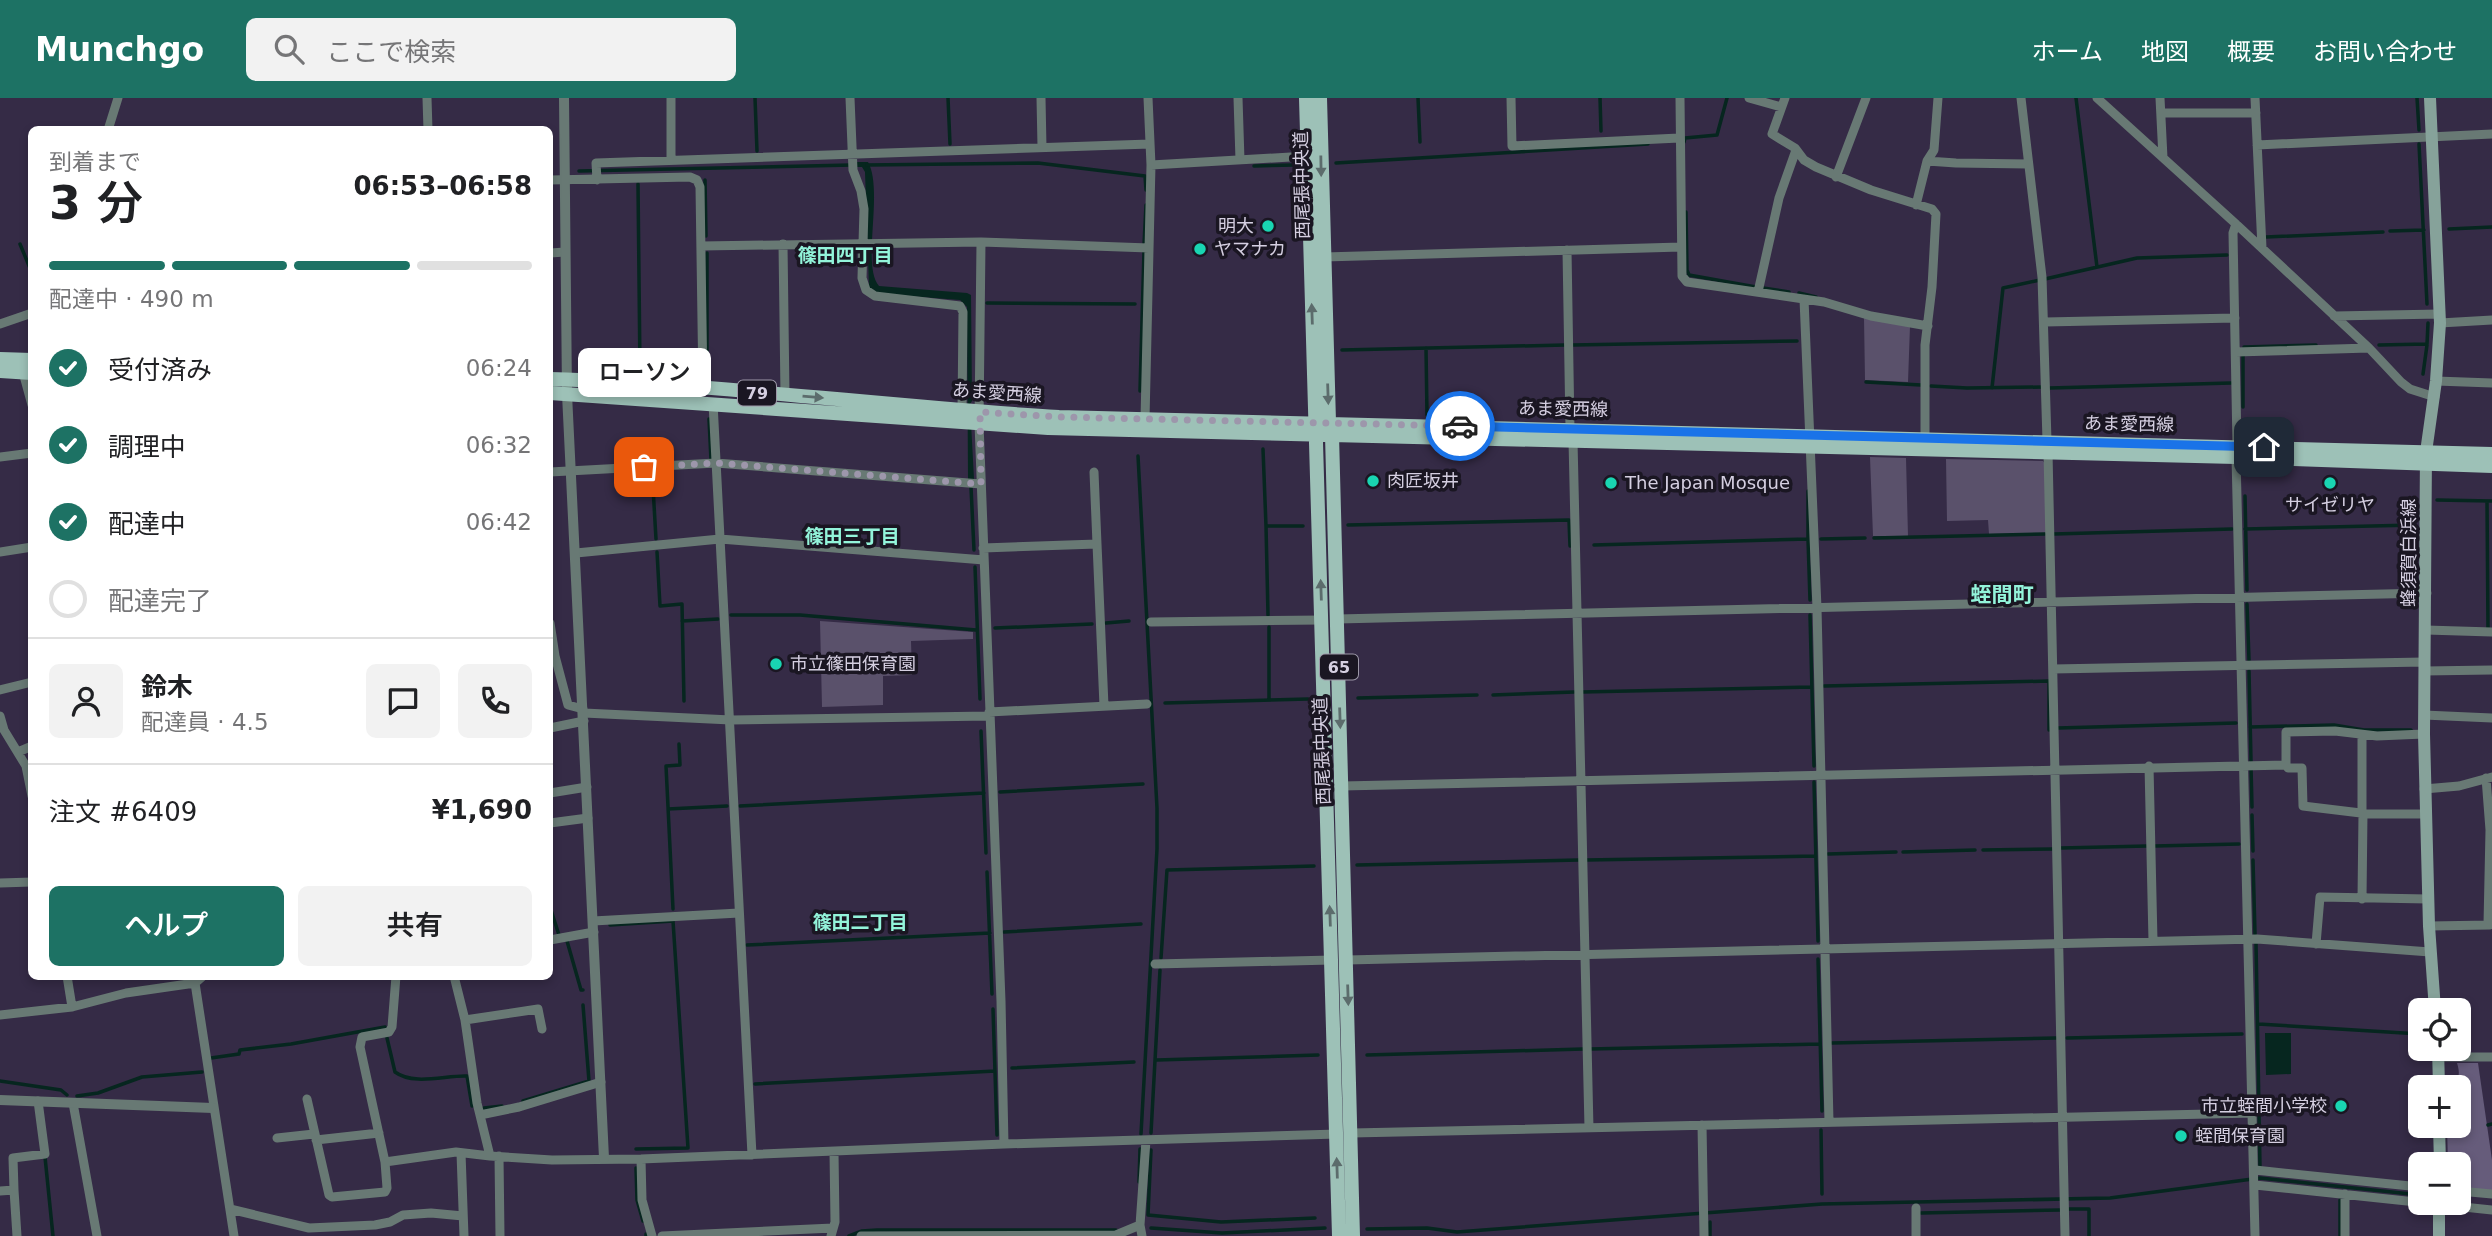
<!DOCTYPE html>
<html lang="ja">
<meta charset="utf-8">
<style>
:root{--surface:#fff;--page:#f2f2f2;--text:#202124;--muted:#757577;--line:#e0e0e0;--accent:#1d7264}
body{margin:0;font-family:"DejaVu Sans","Noto Sans JP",sans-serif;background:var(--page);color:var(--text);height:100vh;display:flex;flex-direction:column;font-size:26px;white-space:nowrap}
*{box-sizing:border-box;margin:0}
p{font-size:23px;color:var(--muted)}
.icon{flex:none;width:38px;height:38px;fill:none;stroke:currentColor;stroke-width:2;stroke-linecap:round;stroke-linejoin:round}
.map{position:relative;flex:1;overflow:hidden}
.panel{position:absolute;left:28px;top:28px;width:525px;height:854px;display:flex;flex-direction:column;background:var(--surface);border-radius:10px;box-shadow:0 4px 10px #0003}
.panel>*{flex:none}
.tools{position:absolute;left:2408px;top:900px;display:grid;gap:14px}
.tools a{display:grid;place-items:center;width:63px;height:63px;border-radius:10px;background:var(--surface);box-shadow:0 4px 10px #0003;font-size:35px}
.pin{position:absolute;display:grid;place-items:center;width:60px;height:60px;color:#fff;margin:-30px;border-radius:14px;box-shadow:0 4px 10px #0006}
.courier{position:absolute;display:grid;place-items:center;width:70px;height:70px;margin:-35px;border:5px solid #1a73e8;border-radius:50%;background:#fff;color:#222;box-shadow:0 2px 9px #0007}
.bubble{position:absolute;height:49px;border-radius:10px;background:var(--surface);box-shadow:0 4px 10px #0003;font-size:23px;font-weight:600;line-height:49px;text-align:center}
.overview em{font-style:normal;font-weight:600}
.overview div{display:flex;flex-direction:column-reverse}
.overview{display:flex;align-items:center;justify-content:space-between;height:119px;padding:0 21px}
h1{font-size:46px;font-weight:600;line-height:52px}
.bar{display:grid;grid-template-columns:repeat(4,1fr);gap:10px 7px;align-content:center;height:84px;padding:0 21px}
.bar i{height:9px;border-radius:5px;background:var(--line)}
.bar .on{background:var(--accent)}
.bar p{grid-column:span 4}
.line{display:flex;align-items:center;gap:18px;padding:0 21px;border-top:2px solid var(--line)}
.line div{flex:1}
.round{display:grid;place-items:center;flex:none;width:74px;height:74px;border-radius:10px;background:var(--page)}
ol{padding:0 21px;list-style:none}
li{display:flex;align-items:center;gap:21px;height:77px}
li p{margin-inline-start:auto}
li .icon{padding:7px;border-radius:50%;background:var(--accent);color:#fff;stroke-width:4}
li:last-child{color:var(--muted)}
li i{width:38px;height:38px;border:4px solid var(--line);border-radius:50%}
.button{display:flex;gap:14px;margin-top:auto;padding:14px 21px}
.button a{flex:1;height:80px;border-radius:10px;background:var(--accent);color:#fff;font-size:28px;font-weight:600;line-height:80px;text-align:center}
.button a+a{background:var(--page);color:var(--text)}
header{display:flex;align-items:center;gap:42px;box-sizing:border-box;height:98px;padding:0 35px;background:var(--accent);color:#fff}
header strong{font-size:33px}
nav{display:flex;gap:38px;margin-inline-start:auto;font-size:24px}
.search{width:490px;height:63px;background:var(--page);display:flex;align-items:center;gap:18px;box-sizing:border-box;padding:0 24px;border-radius:10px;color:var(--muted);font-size:26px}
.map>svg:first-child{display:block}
.green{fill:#5a516b}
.forest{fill:#665c7b}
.water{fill:#06261f}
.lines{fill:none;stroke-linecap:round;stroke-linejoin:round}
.stream{stroke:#06261f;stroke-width:3.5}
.minor{stroke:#687974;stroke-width:9}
.tertiary{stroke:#687974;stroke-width:10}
.secondary{stroke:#86a29a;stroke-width:12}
.primary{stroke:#9dc1b7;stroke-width:14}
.oneway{fill:#5c6c6c}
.done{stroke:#9d96ab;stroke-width:7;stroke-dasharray:0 12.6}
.route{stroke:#1a73e8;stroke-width:9}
.poi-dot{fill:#19d5b2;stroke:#1a1622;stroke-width:2.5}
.labels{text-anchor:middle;stroke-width:7;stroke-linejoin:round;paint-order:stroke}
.shield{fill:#1a1622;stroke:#9d98a8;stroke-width:2}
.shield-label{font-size:16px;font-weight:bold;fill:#d5cfe1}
.street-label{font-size:18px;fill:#d5cfe1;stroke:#1a1622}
.poi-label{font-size:18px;fill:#d5cfe1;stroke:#1a1622;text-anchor:start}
.neighbourhood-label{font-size:19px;font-weight:bold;fill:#93f4da;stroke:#1a1622}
.quarter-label{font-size:21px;font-weight:bold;fill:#93f4da;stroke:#1a1622}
</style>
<header>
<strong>Munchgo</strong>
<div class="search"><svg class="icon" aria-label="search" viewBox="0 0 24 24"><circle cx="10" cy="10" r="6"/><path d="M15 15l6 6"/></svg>ここで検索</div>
<nav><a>ホーム</a><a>地図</a><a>概要</a><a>お問い合わせ</a></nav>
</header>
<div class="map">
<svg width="2492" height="1138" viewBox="0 0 2492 1138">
<rect width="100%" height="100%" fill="#352b46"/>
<!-- green -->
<path class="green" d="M1864,220L1910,228L1908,284L1865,282Z
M1870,359L1906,360L1908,438H1873Z
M1946,361L2043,363L2046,367V435L1989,436L1988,422L1947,423Z
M820,523L973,534V541L911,543L912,577L883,578V607L822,609Z"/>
<!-- forest -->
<path class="forest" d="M2457,965H2478L2492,1062V1093L2459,1090V1066H2448L2447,1027H2459V989H2452C2460,980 2460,975 2457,965Z"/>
<!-- water -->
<path class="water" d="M855,64H868C884,93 861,167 879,188L967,195L971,197L972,303L970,306L974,381H968L967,209L960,202L882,196L874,194L869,189L865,74L862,69H855Z
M2265,935H2291V976L2266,977Z"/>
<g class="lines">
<!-- stream -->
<path class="stream" d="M755,0L757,53
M948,0L950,46
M1418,0L1420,44
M1600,0L1601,33
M2076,0L2097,169
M2417,0L2419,32
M1684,44L1685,40L1717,37L1727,0
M2419,46L2427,206
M1336,65L1648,46
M867,67L1038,65L1145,78L1146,92
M1254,68L1294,67
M579,73L852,67
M705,82L706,138
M638,86L640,273
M1686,114L1687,172L1689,177L1756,189
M2449,131L2492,129
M2390,133L2424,132
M2266,139L2383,134
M20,146L32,175
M1144,147L1146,107
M707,155V275
M2045,181L2137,160L2227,157
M1763,190L1789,194
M1799,195L1816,199
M987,205L1135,206
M1573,247L1797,243
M2379,247L2427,246L2428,225
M2244,249L2316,247
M1426,250L1427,317
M1342,252L1565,247
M2243,258V309
M2423,276L2427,247
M1866,284L1921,287
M1931,288L1967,290L2042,289
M1992,290L2003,190L2040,182
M2050,290L2231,285
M1140,293L1144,153
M709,321L711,362
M1263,351L1266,428H1303
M1138,358L1157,710V751L1141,1036
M652,372L656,441
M971,389L974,452
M1808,393V441
M2245,398L2247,492
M2437,402L2492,403
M2487,403L2488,530
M1348,427L1569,422L1570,448
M1266,428L1268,517
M2245,431L2415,427
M2054,436L2232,431
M1874,440L2045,436
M1821,441L1865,440
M1594,447L1808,441L1810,502
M657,454L660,508L682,506L684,603
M975,469L980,601
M2247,506L2249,562
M731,517H800L976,532
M1810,517L1814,668
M682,523L718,521
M1106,525L1129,523
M1269,529V602
M995,530L1092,526
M2249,573L2251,663
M1824,588L2049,583V632
M1582,594L1812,589
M1493,597L1574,594
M1358,600L1477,597
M1165,605L1308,601
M2250,629L2334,627L2364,632H2411
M2058,630L2236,625
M981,633L986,755
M2251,669L2252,709
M1814,684L1818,843
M1000,694L1143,686
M740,708L984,695
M668,711L727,708
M2252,717L2253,753
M2155,748L2239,746
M2061,750L2147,748
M1983,752L2054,751
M1903,754L1975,752
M1828,756L1896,754
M1586,762L1816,758
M2253,762L2255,836
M1357,767L1579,762
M987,774L992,896
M550,809L559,837
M673,811L666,668L680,667L679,646
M610,827L673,823
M1004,834L1141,826
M567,843L581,892H583
M2256,845L2260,1069
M747,847L990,835
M1161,860L1167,772L1314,768
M1818,861L1822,1013
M993,911L997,1037
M2258,926L2420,936
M387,940L395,974C414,988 446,977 467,978L472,1008
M2067,940L2242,936
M1832,945L2056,940
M1590,951L1820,946
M1367,957L1583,951
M211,960L239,956L240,952L291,946L385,929
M1157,962L1318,957
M1012,970L1134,964
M0,983L61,992L67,997
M755,986L995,973
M77,998L98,995L142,979L202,974
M523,1003L589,983L583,907
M484,1010L502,1008
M2488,1027L2492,1026
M1821,1032L1822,1096
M1151,1035L1160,872
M636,1051L688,1050L673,823
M1151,1052L1148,1117L1221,1124L1315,1120
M45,1059L53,1138
M636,1070L637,1102L643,1123
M1139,1084L1140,1051
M2069,1111H2089V1138
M1921,1115L2060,1112
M1151,1130L1222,1135L1325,1130
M1367,1131L1427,1130L1457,1134L1822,1106L2110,1100L2260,1080L2420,1097
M646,1136V1138
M849,1138L862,1133L877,1132H1116
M1710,1138V1124
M2340,1138V1102"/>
<!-- minor -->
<path class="minor" d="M427,0L428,32
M671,0V62
M850,0L853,72L861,93L864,111L862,180L866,192L875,198L960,208L963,214L962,313
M1041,0L1042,49
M1238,0L1240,62
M1511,0L1512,48L1679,40
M1680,0L1682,178L1687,184L1824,204L1871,218L1928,228
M1749,0L1781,9
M1785,0L1772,36L1795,50L1804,62L1816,69L1871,92L1932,111L1936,116L1932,189L1925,247V340
M2021,0L2042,179L2047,343
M2097,0L2236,126L2369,250L2401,284L2410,291L2435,299
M2160,0L2163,60
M2255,0L2262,150
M2161,15H2256
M108,32L118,0
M2257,47L2492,36
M1927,63L1956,65L2028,66
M1151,67L1307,58
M1836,79L1866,0
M550,82L690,79L697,82L700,89L703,290
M597,82L596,65L1150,46
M1916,107L1927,63L1934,52L1938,0
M2236,126L2233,135L2237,348
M981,144L1149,150
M783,146L785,297
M701,148L981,144L979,325L1001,903L1004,1046
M1567,152L1570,331
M550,155L565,154
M1324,159L1681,149
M1758,194L1779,100L1796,52
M1804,201L1817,510L1829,1024
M2334,218L2440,216
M2045,224L2235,220
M2440,225L2492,222
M0,226L32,215
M2236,254L2369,250
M23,274L32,307
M2436,283L2492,285
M713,305L752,1057
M1145,321L1151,67L1148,0
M1573,343L1589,1030
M2048,354L2065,1138
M0,359L32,355
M2236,359L2255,1138
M550,374L716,365L981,386
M1094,374L1097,446
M983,450L1097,446L1104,608
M0,454L32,449
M576,455L720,441L984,462
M1338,521L2427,495
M1151,524L1322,522
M550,525L555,558L568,607L583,611
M2426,532L2492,534
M2053,571L2424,564
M2424,573L2492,572
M0,592L32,584
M989,614L1147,606
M584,615L731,622L989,618
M2424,617L2492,620
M0,618L4,632L26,668L32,698
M550,630L584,623
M2362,637V715
M18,654L32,648
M2286,667L2288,670H2302L2303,708L2369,716H2425
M2149,668L2153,843
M2486,680L2490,732
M1342,688L2286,667V634L2335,633L2377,638L2424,636
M2424,691L2459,688L2492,679
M550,695L587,689
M550,725L588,720
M0,785L32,784
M2362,801L2363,715
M593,823L739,815
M2488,826L2490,732H2492
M2429,828L2490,827
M550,842L594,834
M2316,846L2320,799L2428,801
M1347,862L2257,841L2430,854
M1155,866L1332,862
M67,878L72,909
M396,878L392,929L389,934L362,939L360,949L385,1064L456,1054L490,1058
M454,878L465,922L477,1005L490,1058L552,1062L641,1061L1004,1046L1337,1036
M195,885L234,1138
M0,917L72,909L126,895L195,885L203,878
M465,922L538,911L542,931
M2438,959H2492
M307,1001L329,1097L332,1099L385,1094L387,1090L385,1064
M73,1005L97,1138
M480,1017L519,1009L601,984
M1702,1027L1704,1138
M1352,1035L2253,1015
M277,1040L314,1036
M316,1042L379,1035
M461,1055L464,1138
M499,1058L500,1138
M641,1061L642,1102L652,1138
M2255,1072L2420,1089
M2255,1087L2492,1112
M14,1092L13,1060L45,1056L38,1003
M0,1093L14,1092L17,1138
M2459,1093L2492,1096
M230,1111L309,1130L375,1127L390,1124L403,1117L431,1115L463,1118
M662,1138L833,1130
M831,1138L835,1124L834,1054
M861,1138L1116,1137L1140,1127
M1142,1138L1140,1127L1146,1042
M1916,1138V1110
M2345,1138V1096"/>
<!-- tertiary -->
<path class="tertiary" d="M564,0L567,296L604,1060
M0,1002L213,1010"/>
<!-- secondary -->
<path class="secondary" d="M2430,0L2440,225L2436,283L2426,354L2424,636L2429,828L2435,912
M2438,950L2439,989
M2439,1027L2440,1066
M2439,1138V1104"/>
<!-- primary -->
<path class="primary" d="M1306,0L1339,1138
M1320,0L1329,324L1332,337L1353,1138
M0,261L32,262
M0,273L32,275
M550,281C720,286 889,309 1059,319L2492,356
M550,295L1048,330L2236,359L2492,368"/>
</g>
<!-- one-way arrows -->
<defs><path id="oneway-solid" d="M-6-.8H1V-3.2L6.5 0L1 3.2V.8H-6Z" transform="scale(1.75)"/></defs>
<g class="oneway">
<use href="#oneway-solid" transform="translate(1321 68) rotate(89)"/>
<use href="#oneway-solid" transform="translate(1312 216) rotate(-92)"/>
<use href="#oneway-solid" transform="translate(1328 296) rotate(88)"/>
<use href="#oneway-solid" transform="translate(813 299) rotate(5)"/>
<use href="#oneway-solid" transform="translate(1321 492) rotate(-92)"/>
<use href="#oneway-solid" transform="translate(1340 620) rotate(88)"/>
<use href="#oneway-solid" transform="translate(1330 818) rotate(-92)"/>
<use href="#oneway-solid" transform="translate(1348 897) rotate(88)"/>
<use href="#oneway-solid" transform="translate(1337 1070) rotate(-92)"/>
</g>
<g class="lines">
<!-- done -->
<path class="done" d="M644,369L716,365L981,386L980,314L1059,319L1460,328"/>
<!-- route -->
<path class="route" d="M1460,328L2264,349"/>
</g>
<!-- markers -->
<g class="poi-dot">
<circle cx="1268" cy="128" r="7"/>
<circle cx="1200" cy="151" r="7"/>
<circle cx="1373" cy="383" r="7"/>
<circle cx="1611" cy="385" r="7"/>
<circle cx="2330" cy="385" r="7"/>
<circle cx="776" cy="566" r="7"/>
<circle cx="2341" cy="1008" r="7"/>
<circle cx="2181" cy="1038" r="7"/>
</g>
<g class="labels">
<!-- shield labels -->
<g class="shield">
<rect x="738" y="282.5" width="38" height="25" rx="5"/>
<rect x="1320" y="556.5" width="38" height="25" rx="5"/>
</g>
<g class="shield-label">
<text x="757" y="301">79</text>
<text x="1339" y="575">65</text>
</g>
<!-- street labels -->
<g class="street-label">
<text transform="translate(1302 87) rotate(-91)" y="6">西尾張中央道</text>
<text transform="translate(997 295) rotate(4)" y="6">あま愛西線</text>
<text transform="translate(1563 311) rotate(1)" y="6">あま愛西線</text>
<text transform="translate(2129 326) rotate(1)" y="6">あま愛西線</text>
<text transform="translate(2409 455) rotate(-90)" y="6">蜂須賀白浜線</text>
<text transform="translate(1322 653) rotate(-92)" y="6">西尾張中央道</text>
</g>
<!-- poi labels -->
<g class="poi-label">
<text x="1254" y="134" text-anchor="end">明大</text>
<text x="1214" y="157">ヤマナカ</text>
<text x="1387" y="389">肉匠坂井</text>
<text x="1625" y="391">The Japan Mosque</text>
<text x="2330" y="413" text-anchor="middle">サイゼリヤ</text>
<text x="790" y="572">市立篠田保育園</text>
<text x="2327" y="1014" text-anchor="end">市立蛭間小学校</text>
<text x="2195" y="1044">蛭間保育園</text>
</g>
<!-- neighbourhood labels -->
<g class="neighbourhood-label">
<text x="845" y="164">篠田四丁目</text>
<text x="852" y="445">篠田三丁目</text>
<text x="860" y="831">篠田二丁目</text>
</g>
<!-- quarter labels -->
<g class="quarter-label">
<text x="2002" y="504">蛭間町</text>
</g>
</g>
</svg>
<div class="tools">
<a><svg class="icon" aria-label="locate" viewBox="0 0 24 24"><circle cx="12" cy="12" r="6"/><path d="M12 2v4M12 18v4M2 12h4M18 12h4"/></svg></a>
<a>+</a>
<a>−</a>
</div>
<div class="pin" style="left:644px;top:369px;background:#ea580c"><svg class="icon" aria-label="bag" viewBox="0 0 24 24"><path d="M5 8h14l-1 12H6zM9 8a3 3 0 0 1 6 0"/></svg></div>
<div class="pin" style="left:2264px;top:349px;background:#1f2937"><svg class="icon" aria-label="home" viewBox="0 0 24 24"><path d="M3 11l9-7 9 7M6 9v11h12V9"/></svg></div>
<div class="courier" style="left:1460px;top:328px"><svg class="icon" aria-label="car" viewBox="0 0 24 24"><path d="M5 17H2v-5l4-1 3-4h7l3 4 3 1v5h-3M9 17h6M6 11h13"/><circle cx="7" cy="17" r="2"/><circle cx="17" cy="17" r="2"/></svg></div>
<div class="bubble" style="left:578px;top:250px;width:133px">ローソン</div>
<section class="panel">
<div class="overview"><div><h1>3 分</h1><p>到着まで</p></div><em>06:53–06:58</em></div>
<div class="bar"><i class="on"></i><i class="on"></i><i class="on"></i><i></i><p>配達中 · 490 m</p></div>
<ol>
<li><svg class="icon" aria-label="check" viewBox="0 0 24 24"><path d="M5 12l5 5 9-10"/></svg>受付済み<p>06:24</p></li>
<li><svg class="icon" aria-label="check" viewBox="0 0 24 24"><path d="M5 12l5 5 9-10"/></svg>調理中<p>06:32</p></li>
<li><svg class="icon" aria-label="check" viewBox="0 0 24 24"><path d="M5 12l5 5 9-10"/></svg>配達中<p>06:42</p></li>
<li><i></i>配達完了</li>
</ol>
<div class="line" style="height:126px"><a class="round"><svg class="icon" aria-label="person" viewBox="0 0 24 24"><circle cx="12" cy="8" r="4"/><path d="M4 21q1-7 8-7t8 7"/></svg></a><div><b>鈴木</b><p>配達員 · 4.5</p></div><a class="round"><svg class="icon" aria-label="chat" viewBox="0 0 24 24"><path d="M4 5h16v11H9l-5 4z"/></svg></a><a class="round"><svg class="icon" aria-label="phone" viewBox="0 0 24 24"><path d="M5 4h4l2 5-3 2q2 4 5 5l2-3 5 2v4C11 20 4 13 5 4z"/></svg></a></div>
<div class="line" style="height:91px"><div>注文 #6409</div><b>¥1,690</b></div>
<div class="button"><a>ヘルプ</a><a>共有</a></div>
</section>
</div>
